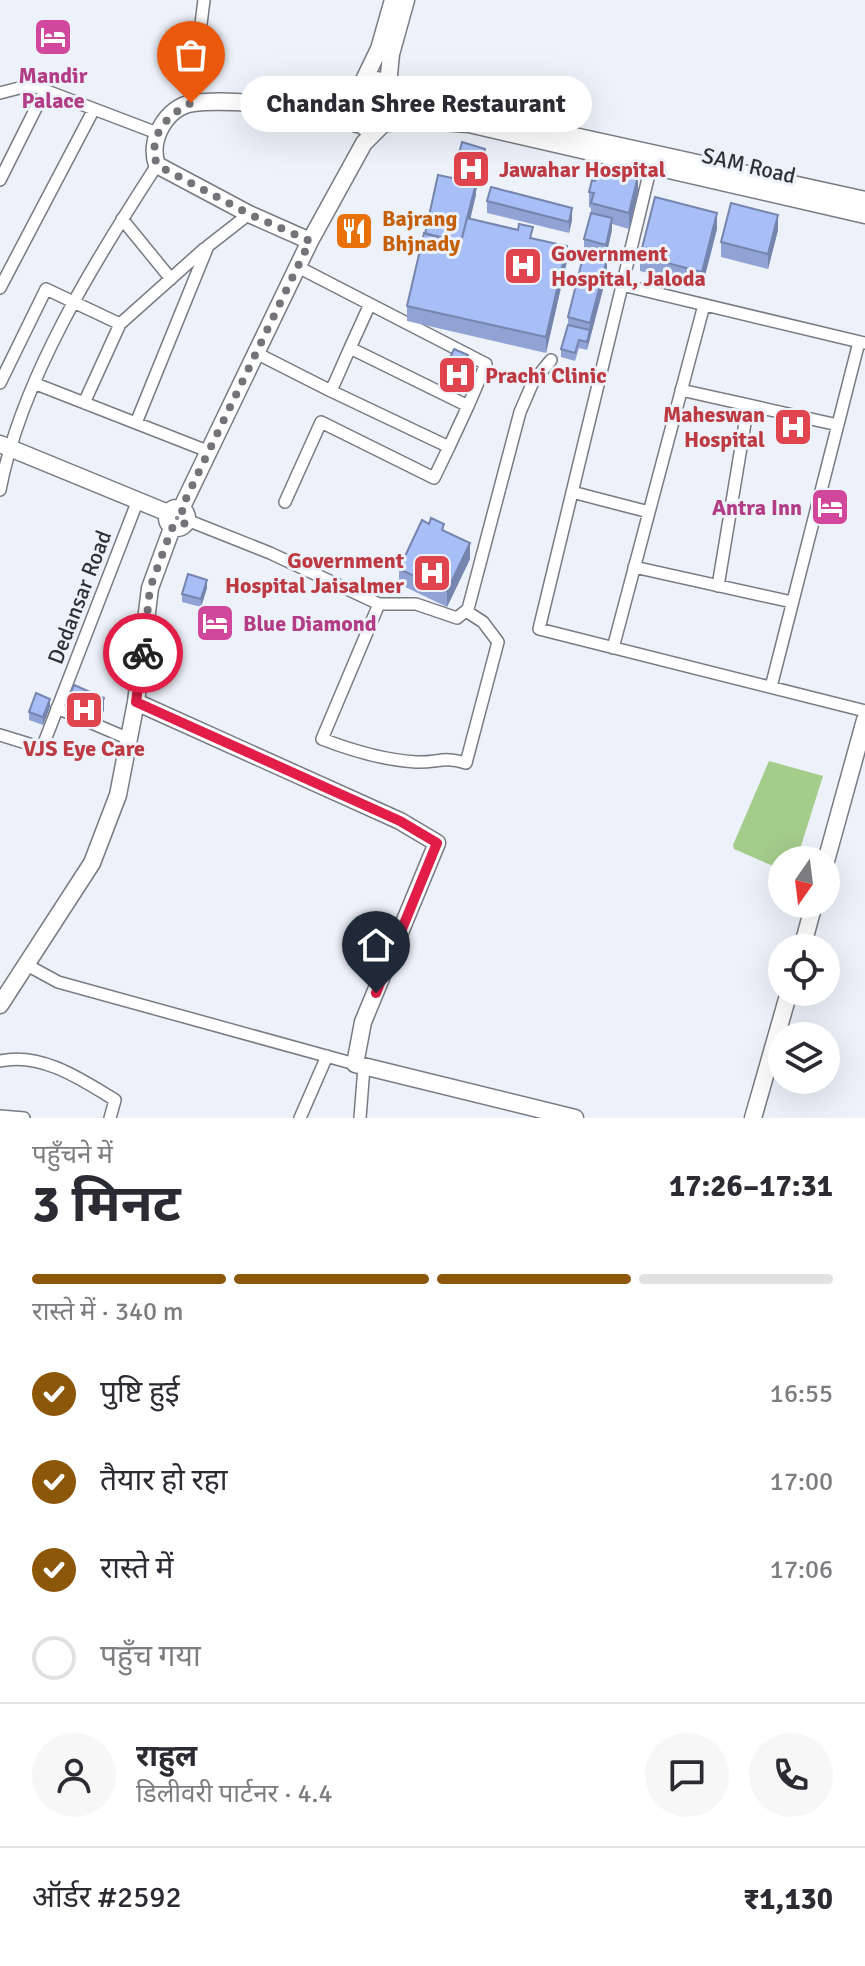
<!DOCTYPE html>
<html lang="hi">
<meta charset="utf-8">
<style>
:root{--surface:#fff;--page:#f7f7f7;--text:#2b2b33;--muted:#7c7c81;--line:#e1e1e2;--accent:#8d5709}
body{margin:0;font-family:Signika,"Noto Sans Devanagari",sans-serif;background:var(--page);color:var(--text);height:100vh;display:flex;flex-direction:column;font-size:30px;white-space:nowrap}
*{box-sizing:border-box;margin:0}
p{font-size:26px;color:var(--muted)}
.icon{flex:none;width:44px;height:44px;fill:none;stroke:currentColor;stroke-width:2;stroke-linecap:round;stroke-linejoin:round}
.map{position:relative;height:1118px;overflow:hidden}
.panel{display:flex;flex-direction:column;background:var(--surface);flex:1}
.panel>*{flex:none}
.needle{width:52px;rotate:194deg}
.fabs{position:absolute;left:768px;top:846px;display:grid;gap:16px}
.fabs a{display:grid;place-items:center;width:72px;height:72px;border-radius:50%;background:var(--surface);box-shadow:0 8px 32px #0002;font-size:40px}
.pin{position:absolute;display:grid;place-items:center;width:68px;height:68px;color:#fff;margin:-82px -34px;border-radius:50% 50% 50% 0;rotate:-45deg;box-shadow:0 0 8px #0007}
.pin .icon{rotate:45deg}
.courier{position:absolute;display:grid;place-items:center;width:80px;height:80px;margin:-40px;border:6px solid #e11d48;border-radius:50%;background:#fff;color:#222;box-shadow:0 2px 10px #0007}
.bubble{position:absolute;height:56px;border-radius:28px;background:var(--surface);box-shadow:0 8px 32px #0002;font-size:26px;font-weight:700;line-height:56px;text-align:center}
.head em{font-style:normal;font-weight:700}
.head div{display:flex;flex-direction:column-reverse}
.head{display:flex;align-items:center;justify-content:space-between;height:136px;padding:0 32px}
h1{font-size:52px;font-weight:700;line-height:60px}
.bar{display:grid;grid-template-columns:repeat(4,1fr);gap:12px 8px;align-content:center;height:96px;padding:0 32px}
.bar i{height:10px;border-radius:6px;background:var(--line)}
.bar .on{background:var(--accent)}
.bar p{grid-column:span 4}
.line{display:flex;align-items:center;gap:20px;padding:0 32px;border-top:2px solid var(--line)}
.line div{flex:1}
.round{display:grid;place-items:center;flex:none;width:84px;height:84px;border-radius:42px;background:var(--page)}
ol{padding:0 32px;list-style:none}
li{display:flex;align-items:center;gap:24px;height:88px}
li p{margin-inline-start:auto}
li .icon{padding:8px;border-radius:50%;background:var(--accent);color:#fff;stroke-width:4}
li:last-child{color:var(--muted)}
li i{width:44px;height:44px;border:4px solid var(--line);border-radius:50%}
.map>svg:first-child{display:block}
.garden{fill:#a4cc8b}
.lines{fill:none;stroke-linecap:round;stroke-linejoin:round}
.street-casing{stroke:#787b83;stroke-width:14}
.secondary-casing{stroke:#787b83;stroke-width:19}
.street{stroke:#fff;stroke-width:11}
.secondary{stroke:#fff;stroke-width:16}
.wall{fill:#90a3d4}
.shaded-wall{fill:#7685ad}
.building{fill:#a8bef7;stroke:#7685ad;stroke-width:2}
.done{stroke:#727479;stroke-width:8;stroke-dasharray:0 14.4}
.route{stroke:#e11d48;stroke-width:10}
.labels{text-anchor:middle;stroke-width:6;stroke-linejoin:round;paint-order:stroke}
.hotel-label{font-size:22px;font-weight:bold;fill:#b23c85;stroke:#edf1f9}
.street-label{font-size:22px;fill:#2f3034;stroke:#edf1f9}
.health-label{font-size:22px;font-weight:bold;fill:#be3a42;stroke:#edf1f9;text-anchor:start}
.food-label{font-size:22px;font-weight:bold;fill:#c56008;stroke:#edf1f9;text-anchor:start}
</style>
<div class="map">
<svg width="865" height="1118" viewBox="0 0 865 1118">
<rect width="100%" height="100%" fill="#edf1f9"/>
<!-- garden -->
<path class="garden" d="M769,761L823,776L801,846L785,853L780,869L734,849L733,845Z"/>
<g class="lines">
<!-- street casing -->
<g class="street-casing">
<path id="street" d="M0,93L31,85L157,133
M191,103L204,0
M651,166L539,629L865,711
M0,180L45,90
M122,219L171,279
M298,267L486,364L468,406L350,348L370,304
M622,285L864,343
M0,288L94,109
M350,348L331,391L449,447L468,406
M258,354L331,391
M0,383L46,289L120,324
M36,384L210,452
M681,390L838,425
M84,403L120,324L204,249
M136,423L208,246L249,214
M0,490C21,379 96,259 157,165
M572,492L649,512
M285,502L321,422L434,478L449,447
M187,520L270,553L379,604L322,739C353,751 383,760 416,762C438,763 442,756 466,763L498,642L483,622L466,611
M634,567L792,602
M718,586L748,405
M379,604H416L457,618L468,609L520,412L533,382L551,360
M613,648L704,305
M771,687L859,342
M57,708L129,739
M0,735L42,748L138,500
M27,965L58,982L355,1064
M0,1061C41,1052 81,1079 115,1100L110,1118
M0,1116L24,1118
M300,1118L327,1056
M360,1118L364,1067"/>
</g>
<!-- secondary casing -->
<g class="secondary-casing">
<path id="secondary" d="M364,80L379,49L393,0
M388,85L391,54L406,0
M394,92L415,101L865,200
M305,108L351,117L357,124
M387,123L413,120L469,124L865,215
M310,241L249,214L157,165C148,140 166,107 193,103C230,98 269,107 306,104C319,102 336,101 348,93C364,83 378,70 394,92L395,112L380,127H364L348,109L350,92
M0,444L168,513
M167 518a10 10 0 1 1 20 0a10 10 0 1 1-20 0Z
M181,509L310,241L364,143L380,127
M136,702L400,821L437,843L363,1022L355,1064L575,1118
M826,861L865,720
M802,948L814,904
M0,1005L92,863L118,795L136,702L150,588L172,528
M753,1118L789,992"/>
</g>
<!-- street -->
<use href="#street" class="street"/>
<!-- secondary -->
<use href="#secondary" class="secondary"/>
</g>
<!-- wall -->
<path class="wall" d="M485,161L476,191L470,219L533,238L567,261L546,353L407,321V306L425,234L454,178V173Z
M638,191L629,229L612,224V230L606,256L584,251V239L591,213V208L589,207V192Z
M487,201L572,220L569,233L487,213Z
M717,229L702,287L640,271V256Z
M778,230L768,269L721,257V242Z
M607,274L587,350L579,348L575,361L561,357V349L568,325V317Z
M468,363L455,391L441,385V377Z
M444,531L470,559L447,607L399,584V569Z
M207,588L201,607L182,602V594Z
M68,700L104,710L98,724L68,712Z
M50,707L43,725L29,720V712Z"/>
<!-- shaded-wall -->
<path class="shaded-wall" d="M485,149V161L476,191V180Z
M638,176V191L629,229V213Z
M476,183V195L461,258V246Z
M572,208V220L569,233V222Z
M717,213V229L702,287V272Z
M778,215V230L768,269V254Z
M612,218V230L606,256V245Z
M567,246V261L546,353V337Z
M607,259V274L587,350L590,323Z
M468,355V363L455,391V384Z
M470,543V559L447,607V591Z
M207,580V588L201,607V599Z
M104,698V710L98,724V713Z
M50,699V707L43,725V717Z"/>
<!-- building -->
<path class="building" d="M462,142L485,149L476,180L454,173Z
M599,166L638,176L629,213L591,203L594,193L589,192L592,180L595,181Z
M438,175L476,183L461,242L425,234Z
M491,187L572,208L569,222L487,201Z
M655,197L717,213L702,272L640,256Z
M731,203L778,215L768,254L721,242Z
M591,213L612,218L606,245L584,239Z
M467,218L518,230L519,224L533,227L530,238L567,246L546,337L407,306L424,233L461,242Z
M584,253L607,259L590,323L568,317Z
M568,325L590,330L587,342L579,340L575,353L561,349Z
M454,349L468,355L455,384L441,377Z
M431,518L444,524L442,530L470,543L447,591L399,569L422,520L429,524Z
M188,574L207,580L201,599L182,594Z
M74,685L104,698L98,713L68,700Z
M36,693L50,699L43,717L29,712Z"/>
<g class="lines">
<!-- done -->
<path class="done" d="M143,653L150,588L172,528H181L187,520L181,509L310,241L249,214L157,165C147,136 167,115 191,103"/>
<!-- route -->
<path class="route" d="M143,653L136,702L400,821L437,843L376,993"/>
</g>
<!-- icons -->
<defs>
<g id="hotel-square" transform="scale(2)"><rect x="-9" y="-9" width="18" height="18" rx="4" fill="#d1479c" stroke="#edf1f9"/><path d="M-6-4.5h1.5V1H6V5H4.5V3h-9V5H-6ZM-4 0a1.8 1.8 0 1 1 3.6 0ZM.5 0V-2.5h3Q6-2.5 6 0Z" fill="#fff"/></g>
<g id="hospital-square" transform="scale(2)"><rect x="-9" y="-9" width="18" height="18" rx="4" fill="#e0444e" stroke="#edf1f9"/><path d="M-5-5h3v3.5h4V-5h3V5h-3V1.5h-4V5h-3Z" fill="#fff"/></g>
<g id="restaurant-square" transform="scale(2)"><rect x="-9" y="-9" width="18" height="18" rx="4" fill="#e8710a" stroke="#edf1f9"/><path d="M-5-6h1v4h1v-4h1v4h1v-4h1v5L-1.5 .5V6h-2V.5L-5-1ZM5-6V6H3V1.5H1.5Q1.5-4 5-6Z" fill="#fff"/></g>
</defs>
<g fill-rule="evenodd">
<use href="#hotel-square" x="53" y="37"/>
<use href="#hospital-square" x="471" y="169"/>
<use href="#restaurant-square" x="354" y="231"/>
<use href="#hospital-square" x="523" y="266"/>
<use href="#hospital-square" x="457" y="375"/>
<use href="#hospital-square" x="793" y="427"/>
<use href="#hotel-square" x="830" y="507"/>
<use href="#hospital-square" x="432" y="573"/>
<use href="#hotel-square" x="215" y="623"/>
<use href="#hospital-square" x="84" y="710"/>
</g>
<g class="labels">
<!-- hotel labels -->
<g class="hotel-label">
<text x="53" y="83">Mandir<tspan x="53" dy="25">Palace</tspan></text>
<text x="802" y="515" text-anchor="end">Antra Inn</text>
<text x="243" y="631" text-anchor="start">Blue Diamond</text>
</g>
<!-- street labels -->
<g class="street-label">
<text transform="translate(749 165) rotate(13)" y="8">SAM Road</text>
<text transform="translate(79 597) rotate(-69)" y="8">Dedansar Road</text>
</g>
<!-- health labels -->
<g class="health-label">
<text x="499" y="177">Jawahar Hospital</text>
<text x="551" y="261">Government<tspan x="551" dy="25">Hospital, Jaloda</tspan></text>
<text x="485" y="383">Prachi Clinic</text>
<text x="765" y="422" text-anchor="end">Maheswan<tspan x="765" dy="25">Hospital</tspan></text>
<text x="404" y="568" text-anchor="end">Government<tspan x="404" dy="25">Hospital Jaisalmer</tspan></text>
<text x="84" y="756" text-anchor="middle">VJS Eye Care</text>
</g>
<!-- food labels -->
<g class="food-label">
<text x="382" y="226">Bajrang<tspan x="382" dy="25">Bhjnady</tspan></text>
</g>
</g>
</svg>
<div class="fabs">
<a><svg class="needle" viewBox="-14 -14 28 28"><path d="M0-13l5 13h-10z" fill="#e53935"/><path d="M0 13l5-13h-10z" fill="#7c7c81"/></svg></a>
<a><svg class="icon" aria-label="locate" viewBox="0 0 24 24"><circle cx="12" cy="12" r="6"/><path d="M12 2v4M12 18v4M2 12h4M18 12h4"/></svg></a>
<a><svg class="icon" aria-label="layers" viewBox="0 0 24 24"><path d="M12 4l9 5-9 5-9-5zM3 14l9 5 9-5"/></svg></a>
</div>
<div class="pin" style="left:191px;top:103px;background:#ea580c"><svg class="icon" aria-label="bag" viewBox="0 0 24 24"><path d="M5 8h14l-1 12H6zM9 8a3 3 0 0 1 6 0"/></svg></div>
<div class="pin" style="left:376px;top:993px;background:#1f2937"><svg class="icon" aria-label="home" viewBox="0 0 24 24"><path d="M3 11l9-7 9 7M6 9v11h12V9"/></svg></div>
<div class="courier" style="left:143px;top:653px"><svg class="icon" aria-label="bike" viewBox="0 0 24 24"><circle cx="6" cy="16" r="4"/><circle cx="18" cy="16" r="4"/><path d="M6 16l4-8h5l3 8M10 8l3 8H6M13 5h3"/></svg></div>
<div class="bubble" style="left:240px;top:76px;width:352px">Chandan Shree Restaurant</div>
</div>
<section class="panel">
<div class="head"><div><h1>3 मिनट</h1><p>पहुँचने में</p></div><em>17:26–17:31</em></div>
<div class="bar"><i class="on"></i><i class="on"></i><i class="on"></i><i></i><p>रास्ते में · 340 m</p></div>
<ol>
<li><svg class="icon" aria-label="check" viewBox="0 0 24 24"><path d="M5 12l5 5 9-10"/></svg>पुष्टि हुई<p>16:55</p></li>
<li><svg class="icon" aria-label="check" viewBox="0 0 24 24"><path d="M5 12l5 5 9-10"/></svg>तैयार हो रहा<p>17:00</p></li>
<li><svg class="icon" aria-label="check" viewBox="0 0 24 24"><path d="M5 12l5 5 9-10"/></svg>रास्ते में<p>17:06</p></li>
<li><i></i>पहुँच गया</li>
</ol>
<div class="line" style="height:144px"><a class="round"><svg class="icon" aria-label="person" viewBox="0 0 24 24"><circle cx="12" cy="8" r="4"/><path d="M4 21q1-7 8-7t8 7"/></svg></a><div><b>राहुल</b><p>डिलीवरी पार्टनर · 4.4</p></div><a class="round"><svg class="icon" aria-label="chat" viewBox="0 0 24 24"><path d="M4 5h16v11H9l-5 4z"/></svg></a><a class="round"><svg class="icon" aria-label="phone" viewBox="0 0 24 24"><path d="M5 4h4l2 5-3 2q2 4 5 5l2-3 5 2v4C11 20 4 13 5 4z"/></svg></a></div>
<div class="line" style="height:104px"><div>ऑर्डर #2592</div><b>₹1,130</b></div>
</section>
